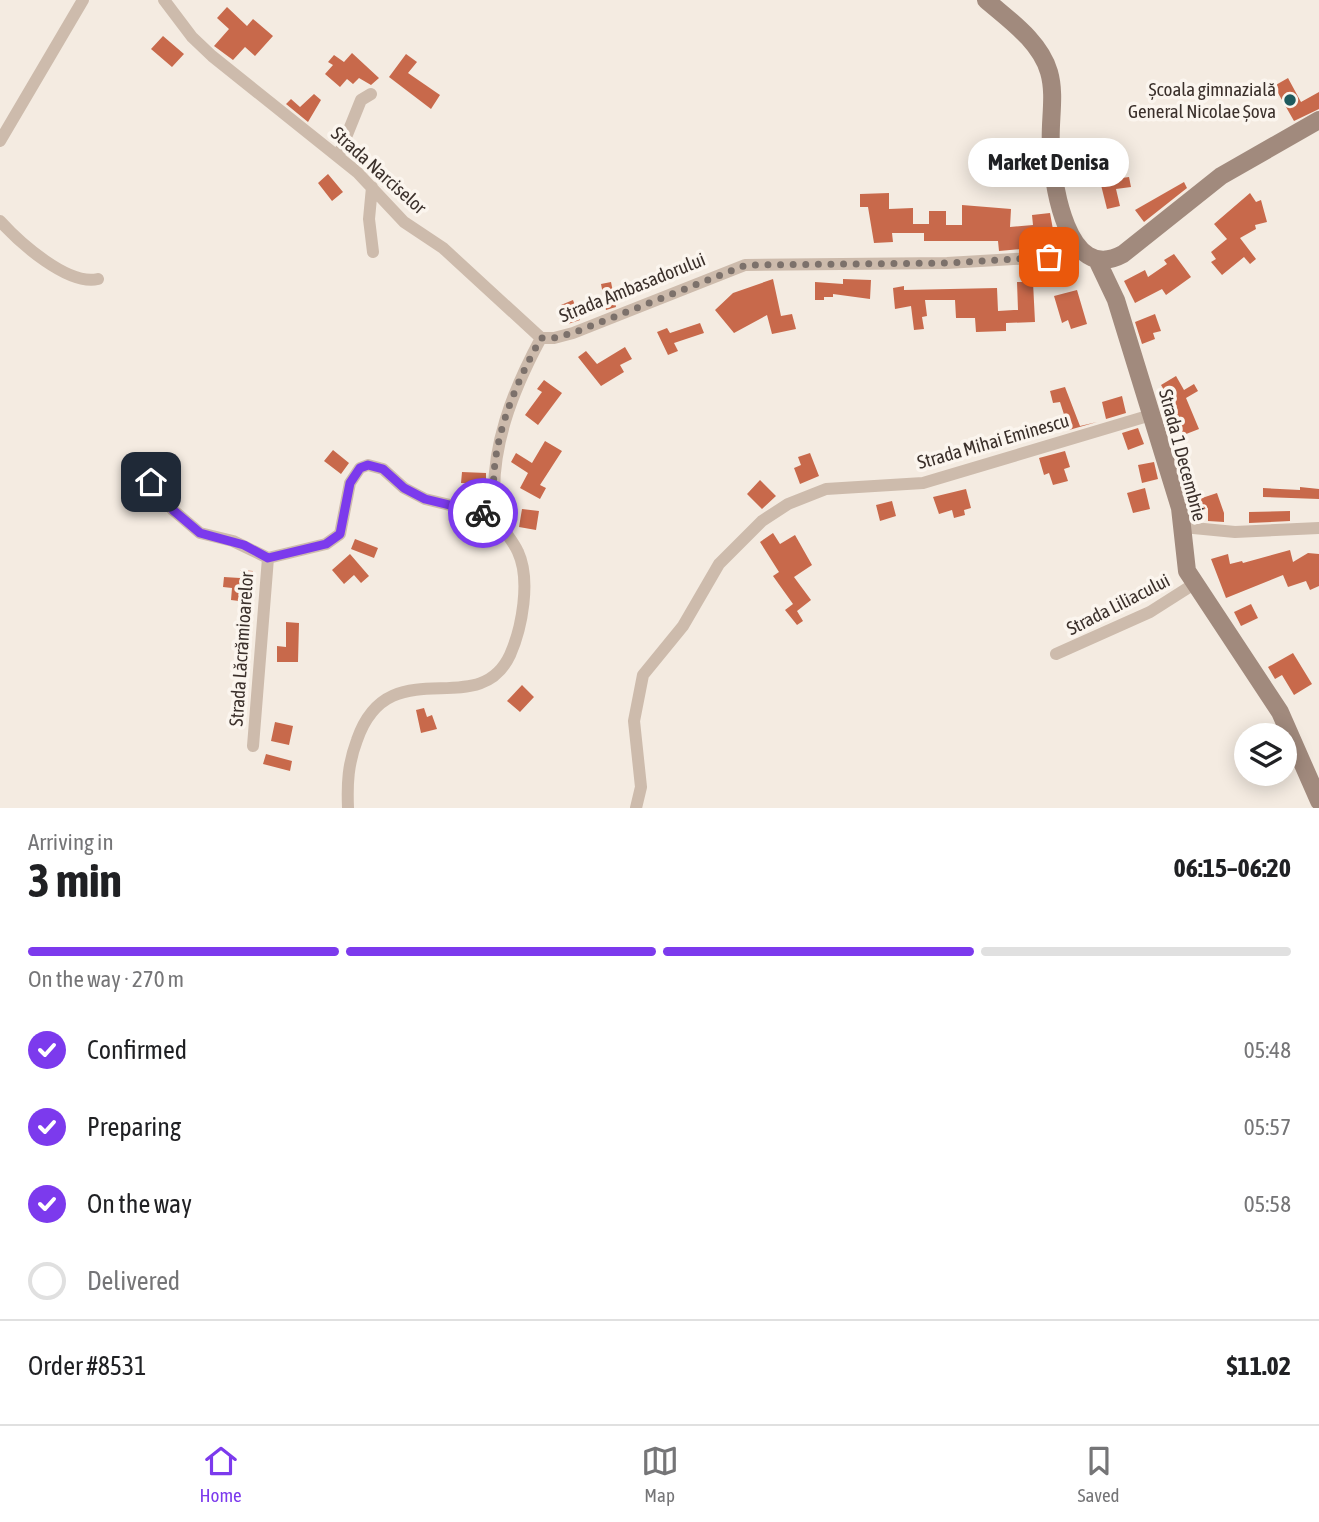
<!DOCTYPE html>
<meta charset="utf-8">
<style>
:root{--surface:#fff;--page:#f6f6f6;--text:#202124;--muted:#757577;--line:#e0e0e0;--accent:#7c3aed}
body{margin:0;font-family:"Asap Condensed",sans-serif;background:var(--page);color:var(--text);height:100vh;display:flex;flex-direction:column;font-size:26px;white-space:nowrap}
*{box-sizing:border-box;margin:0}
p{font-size:23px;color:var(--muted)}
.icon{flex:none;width:38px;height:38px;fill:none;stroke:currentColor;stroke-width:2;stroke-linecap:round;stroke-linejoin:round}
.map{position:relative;height:808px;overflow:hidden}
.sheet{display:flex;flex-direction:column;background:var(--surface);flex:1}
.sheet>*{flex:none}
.tools{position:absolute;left:1234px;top:723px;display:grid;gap:14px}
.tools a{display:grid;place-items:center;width:63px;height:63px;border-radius:50%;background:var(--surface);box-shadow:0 4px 18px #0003;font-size:35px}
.pin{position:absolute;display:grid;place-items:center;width:60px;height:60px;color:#fff;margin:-30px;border-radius:14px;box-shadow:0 4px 10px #0006}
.courier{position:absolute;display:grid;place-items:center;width:70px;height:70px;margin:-35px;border:5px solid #7c3aed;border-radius:50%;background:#fff;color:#222;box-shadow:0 2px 9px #0007}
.bubble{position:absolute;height:49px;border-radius:24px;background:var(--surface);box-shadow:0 4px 18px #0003;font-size:23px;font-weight:700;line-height:49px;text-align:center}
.head em{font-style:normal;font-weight:700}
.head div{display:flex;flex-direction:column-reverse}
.head{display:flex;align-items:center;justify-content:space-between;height:119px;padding:0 28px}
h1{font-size:46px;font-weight:700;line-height:52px}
.bar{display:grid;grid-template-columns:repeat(4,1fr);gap:10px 7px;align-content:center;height:84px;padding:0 28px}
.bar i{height:9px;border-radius:5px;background:var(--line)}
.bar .current{background:var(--accent)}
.bar p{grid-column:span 4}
.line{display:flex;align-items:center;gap:18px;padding:0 28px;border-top:2px solid var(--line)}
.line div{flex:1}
ol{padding:0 28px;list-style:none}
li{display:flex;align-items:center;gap:21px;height:77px}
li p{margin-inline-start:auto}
li .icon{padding:7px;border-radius:50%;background:var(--accent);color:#fff;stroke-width:4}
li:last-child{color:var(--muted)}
li i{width:38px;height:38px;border:4px solid var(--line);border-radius:50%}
.dock{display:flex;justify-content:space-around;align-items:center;height:98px;border-top:2px solid var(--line);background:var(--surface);font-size:19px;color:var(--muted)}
.dock a{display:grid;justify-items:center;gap:4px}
.dock .current{color:var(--accent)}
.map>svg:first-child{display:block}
.building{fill:#c8694b}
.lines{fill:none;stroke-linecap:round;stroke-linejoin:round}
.street{stroke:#cdbbac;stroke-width:12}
.secondary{stroke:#a18a7d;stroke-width:18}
.done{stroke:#7c716b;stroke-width:7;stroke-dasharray:0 12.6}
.route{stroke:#7c3aed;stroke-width:9}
.poi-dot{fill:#1f5a5e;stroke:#fbf5ee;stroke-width:2.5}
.labels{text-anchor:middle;stroke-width:7;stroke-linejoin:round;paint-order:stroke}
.poi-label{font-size:19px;fill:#3b302b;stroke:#fbf5ee;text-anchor:end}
.street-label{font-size:19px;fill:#3b302b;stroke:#fbf5ee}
</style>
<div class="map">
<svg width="1319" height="808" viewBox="0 0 1319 808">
<rect width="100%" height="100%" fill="#f4ebe1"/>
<!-- building -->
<path class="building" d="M227,7L247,26L253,19L273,36L255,56L245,47L233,60L214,46L229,29L217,18Z
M163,36L184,54L172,67L151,49Z
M352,53L379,78L371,85L359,78L353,84L347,79L340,87L325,74L333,65L328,62L334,55L344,62Z
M406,54L417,62L408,73L440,95L431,109L389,77Z
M1288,78L1301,102L1319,92V109L1294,121L1274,86Z
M314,94L321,100L308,122L286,104L291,99L300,107Z
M328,174L343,192L332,201L318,183Z
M1129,177L1131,187L1116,189L1120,206L1107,209L1100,181Z
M1184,182L1187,188L1144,222L1135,210Z
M889,193V209L913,208V224H929V211H946V225H962V205L1011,209L1010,227L1033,225L1032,215L1050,213L1056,246L999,251L998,241H924V233H892L893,242L874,243L868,207H860V194Z
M1250,193L1256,202L1261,200L1267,222L1255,225L1256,229L1240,238L1256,259L1250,264L1244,257L1222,275L1211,262L1216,259L1211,252L1227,239L1214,224Z
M1174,254L1191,277L1166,295L1162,289L1135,303L1124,281L1145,270L1148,277L1167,264L1164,260Z
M773,279L781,316L792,314L796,329L772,334L767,315L734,333L715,310L733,293Z
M843,279L871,280L870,299L833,294V297H824V300H815V282L843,284Z
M611,282L616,307L606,310L601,284Z
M1017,282H1033L1035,322L1006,323V331L976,332L975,318H956L955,300H925L927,316L922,317L924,329L914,330L911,306L895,309L893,288L904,286V290L997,288L998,311L1014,310H1018Z
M1077,290L1087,324L1071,329L1068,320L1062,323L1054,296Z
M573,300L580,320L568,324L561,305Z
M1155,314L1161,331L1153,333L1155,339L1142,344L1135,322Z
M700,323L704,333L674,343L678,351L668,355L657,332L667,328L670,333Z
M625,347L632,359L620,365L624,372L601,386L578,357L586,351L597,364Z
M1176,376L1184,390L1194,384L1198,391L1186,398L1199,429L1181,436L1173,416L1178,414L1161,385Z
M544,380L562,393L538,425L525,415L542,392L537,389Z
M1065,387L1080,426L1097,422L1069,430L1060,402L1053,403L1050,391Z
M1122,396L1126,413L1106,419L1102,402Z
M1138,428L1144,444L1128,450L1122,433Z
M545,441L562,451L540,485L546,488L540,499L520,488L528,473L511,462L516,453L532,463Z
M333,450L349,463L341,474L324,461Z
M1065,451L1070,467L1064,469L1068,481L1053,485L1049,473L1044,475L1039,458Z
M810,453L819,476L800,484L794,468L801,465L798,457Z
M1154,462L1158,479L1142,483L1138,465Z
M462,472L486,473V484L461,483Z
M760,480L776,496L762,509L747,494Z
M1300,487L1319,489V499L1263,497V488L1300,490Z
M1145,488L1150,509L1133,513L1127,493Z
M966,489L971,508L964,510L965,515L954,518L952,510L939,514L933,497Z
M1217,493L1224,513V522L1208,521V508L1203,510L1199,499Z
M892,501L896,516L880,521L876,505Z
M522,509L539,511L536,530L519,527Z
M1290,511V521L1249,523V512Z
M773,533L780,544L795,535L812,565L794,577L811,600L797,611L803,621L797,625L785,610L793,604L773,576L779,572L760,542Z
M355,539L378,548L374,558L351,549Z
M1290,550L1293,562L1308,553L1319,554V586L1310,590L1306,581L1288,587L1283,575L1226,598L1211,559L1228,554L1230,564L1242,561L1243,563Z
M350,554L369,576L361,583L354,575L344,584L332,570Z
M240,570L253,571L247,602L231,600L232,588L223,587L224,577L240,578Z
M1251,604L1258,618L1241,626L1234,612Z
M286,622L299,623L298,662H277V646L286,647Z
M1293,653L1312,684L1294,695L1282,675L1275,679L1268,667Z
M522,685L534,697L520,712L507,701Z
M424,708L427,717L432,715L437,729L421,733L416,710Z
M275,722L293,726L289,745L271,741Z
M266,754L292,761L290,771L263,764Z"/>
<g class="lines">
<!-- street -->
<path class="street" d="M164,0L192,37L212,56L357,172L404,222L443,248L541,338H554L573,333L745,265L947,263L1049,257L1079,249
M0,141L83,0
M338,157L361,100L371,94
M372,187L369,219L373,252
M0,221C20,243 68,286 98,279
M139,470L173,510L200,533L233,541L268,558
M1183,527L1235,532L1319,528
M1056,654L1150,612L1194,584
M253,746L268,558L326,544L340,534L350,483L360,468L368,465L383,469L404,488L425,499L496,516
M348,808C347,783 348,764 357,740C389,647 478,724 510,655C522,628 531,580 518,552C512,538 497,525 495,510C489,449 513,390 541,338
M636,808L641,787L634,721L643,675L683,626L719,564L762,521L788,504L826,489L923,483L1151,415"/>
<!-- secondary -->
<path class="secondary" d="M986,0C1009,20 1040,41 1049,72C1056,96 1049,122 1051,147C1053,183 1066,285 1123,254L1221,176L1319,120
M1097,260L1116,300L1180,508L1187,571L1280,712L1319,801"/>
</g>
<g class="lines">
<!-- done -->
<path class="done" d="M483,513L496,516C485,454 512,390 541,338H554L573,333L746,265L947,263L1049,257"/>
<!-- route -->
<path class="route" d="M151,482L173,510L200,533L244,545L268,558L326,544L340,534L350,483L360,468L368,465L383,469L404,488L425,499L483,513"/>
</g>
<!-- markers -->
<circle class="poi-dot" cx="1290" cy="100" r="7"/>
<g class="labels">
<!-- poi labels -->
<g class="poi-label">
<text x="1276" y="96">Școala gimnazială<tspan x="1276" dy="22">General Nicolae Șova</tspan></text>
</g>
<!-- street labels -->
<g class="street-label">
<text transform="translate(379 170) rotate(42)" y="7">Strada Narciselor</text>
<text transform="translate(632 287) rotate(-22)" y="7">Strada Ambasadorului</text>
<text transform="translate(993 441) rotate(-16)" y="7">Strada Mihai Eminescu</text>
<text transform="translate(1183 455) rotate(75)" y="7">Strada 1 Decembrie</text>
<text transform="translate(1118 604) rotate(-27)" y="7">Strada Liliacului</text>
<text transform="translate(241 649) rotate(-86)" y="7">Strada Lăcrămioarelor</text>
</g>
</g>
</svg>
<div class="tools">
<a><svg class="icon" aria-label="layers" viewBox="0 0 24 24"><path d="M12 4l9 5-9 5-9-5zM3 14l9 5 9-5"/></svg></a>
</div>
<div class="pin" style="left:1049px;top:257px;background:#ea580c"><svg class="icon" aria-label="bag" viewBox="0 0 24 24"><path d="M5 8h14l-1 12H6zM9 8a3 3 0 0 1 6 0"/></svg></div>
<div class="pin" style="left:151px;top:482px;background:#1f2937"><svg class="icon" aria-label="home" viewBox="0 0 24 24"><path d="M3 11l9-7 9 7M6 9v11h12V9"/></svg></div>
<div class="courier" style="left:483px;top:513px"><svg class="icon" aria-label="bike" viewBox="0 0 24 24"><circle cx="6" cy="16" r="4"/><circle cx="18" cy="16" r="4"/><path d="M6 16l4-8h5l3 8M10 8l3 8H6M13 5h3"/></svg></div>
<div class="bubble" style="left:968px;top:138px;width:161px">Market Denisa</div>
</div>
<section class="sheet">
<div class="head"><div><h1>3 min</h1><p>Arriving in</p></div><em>06:15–06:20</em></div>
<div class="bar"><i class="current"></i><i class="current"></i><i class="current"></i><i></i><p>On the way · 270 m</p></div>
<ol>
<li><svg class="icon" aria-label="check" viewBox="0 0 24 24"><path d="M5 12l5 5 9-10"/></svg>Confirmed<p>05:48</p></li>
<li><svg class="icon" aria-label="check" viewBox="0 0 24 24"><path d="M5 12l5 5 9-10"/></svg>Preparing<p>05:57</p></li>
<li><svg class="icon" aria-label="check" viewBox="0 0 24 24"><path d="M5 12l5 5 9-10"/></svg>On the way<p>05:58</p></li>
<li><i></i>Delivered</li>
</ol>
<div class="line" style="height:91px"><div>Order #8531</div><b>$11.02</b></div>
</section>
<nav class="dock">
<a class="current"><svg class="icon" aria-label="home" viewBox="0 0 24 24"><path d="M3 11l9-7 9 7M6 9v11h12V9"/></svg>Home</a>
<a><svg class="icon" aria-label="map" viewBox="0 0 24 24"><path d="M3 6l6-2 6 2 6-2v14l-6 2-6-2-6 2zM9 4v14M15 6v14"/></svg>Map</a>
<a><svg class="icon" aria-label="saved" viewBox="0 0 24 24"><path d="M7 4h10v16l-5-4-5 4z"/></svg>Saved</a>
</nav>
